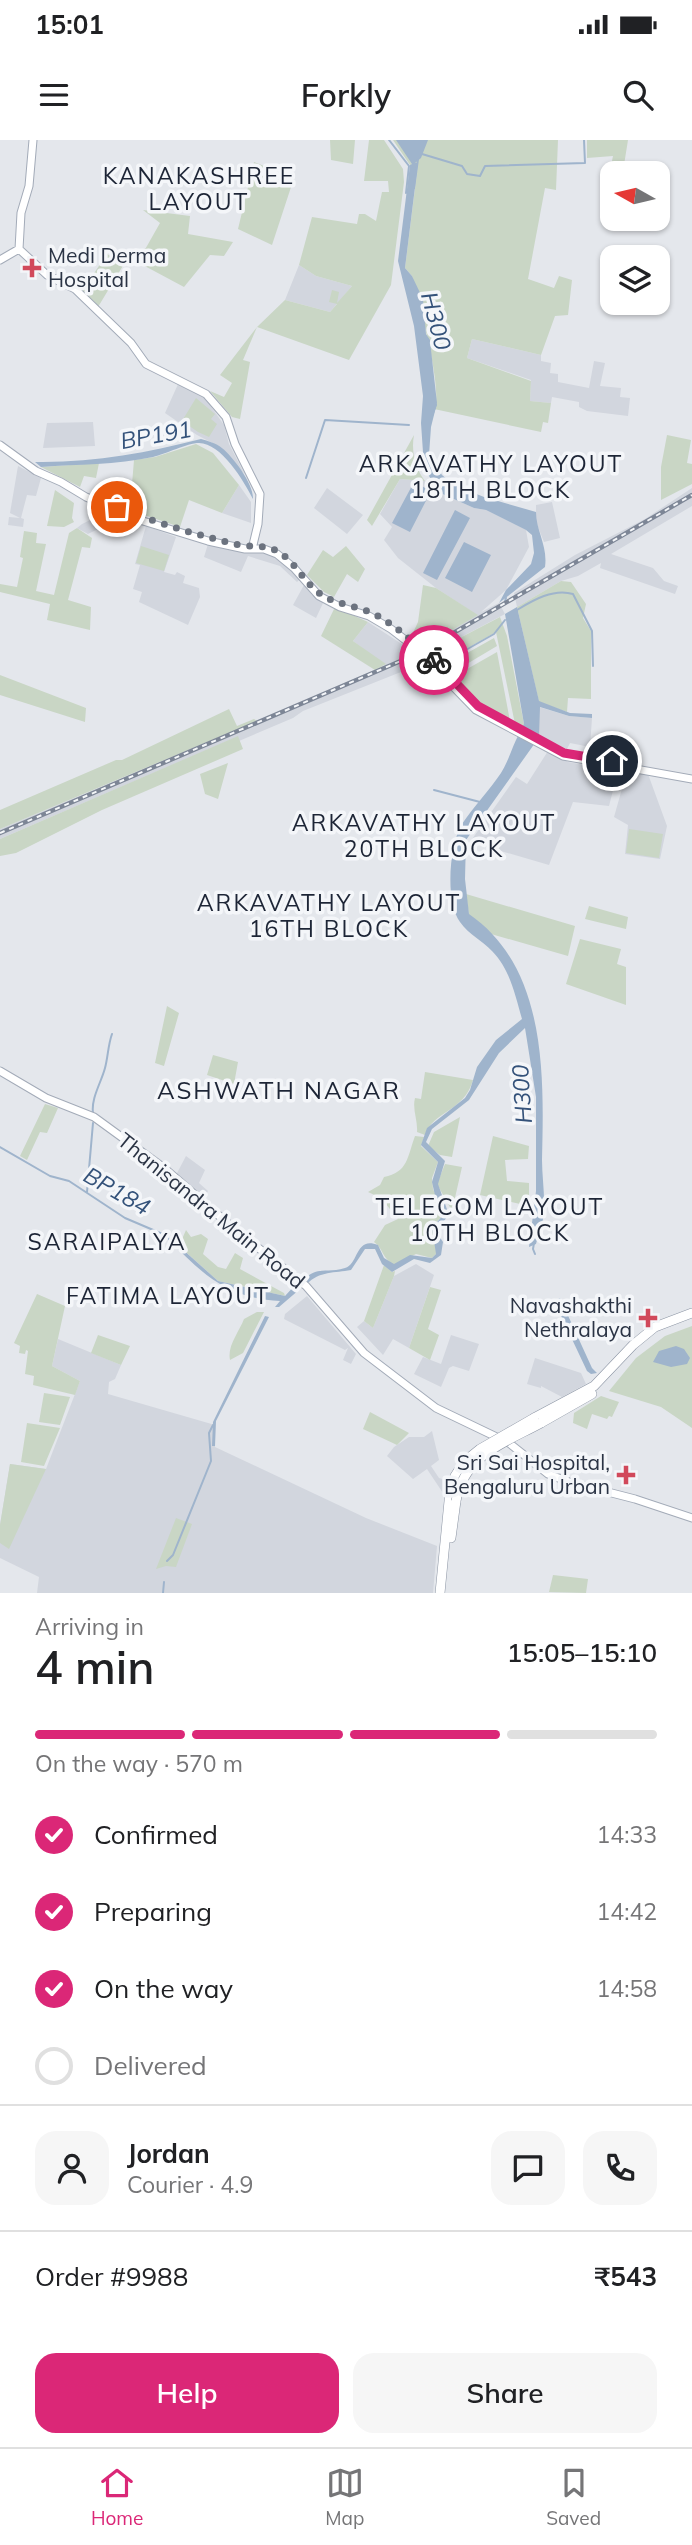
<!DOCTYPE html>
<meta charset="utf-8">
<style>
:root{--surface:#fff;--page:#f6f6f6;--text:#202124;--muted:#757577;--line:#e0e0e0;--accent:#db2777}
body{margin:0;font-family:Mulish,sans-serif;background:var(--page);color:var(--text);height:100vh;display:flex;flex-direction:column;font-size:26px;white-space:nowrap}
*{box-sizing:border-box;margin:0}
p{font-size:23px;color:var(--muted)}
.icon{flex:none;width:38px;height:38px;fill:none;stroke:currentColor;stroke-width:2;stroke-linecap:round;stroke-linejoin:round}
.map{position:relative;height:1453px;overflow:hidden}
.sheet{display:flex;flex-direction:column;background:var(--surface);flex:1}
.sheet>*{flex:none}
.needle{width:46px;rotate:278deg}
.fabs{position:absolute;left:600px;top:21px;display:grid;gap:14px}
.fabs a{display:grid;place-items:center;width:70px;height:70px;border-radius:14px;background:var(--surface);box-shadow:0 2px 5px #0004;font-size:35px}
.pin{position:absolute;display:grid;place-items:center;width:60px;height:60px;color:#fff;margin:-30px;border:4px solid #fff;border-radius:50%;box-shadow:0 2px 7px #0007}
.courier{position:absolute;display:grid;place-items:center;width:70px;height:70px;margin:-35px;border:5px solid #db2777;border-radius:50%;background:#fff;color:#222;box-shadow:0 2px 9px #0007}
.overview em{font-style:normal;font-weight:600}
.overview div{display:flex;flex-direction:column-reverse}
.overview{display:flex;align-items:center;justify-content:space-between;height:119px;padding:0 35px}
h1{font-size:46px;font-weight:600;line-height:52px}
.bar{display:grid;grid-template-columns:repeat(4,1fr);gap:10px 7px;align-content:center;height:84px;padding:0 35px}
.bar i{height:9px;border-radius:5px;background:var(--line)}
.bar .active{background:var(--accent)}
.bar p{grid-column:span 4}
.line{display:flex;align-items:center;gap:18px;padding:0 35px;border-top:2px solid var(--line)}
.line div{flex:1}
.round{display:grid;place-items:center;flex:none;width:74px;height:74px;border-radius:21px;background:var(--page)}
ol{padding:0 35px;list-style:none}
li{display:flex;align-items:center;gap:21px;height:77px}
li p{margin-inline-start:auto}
li .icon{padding:7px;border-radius:50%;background:var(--accent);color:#fff;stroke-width:4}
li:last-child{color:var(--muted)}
li i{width:38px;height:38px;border:4px solid var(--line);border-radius:50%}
.action{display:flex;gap:14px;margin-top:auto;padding:14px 35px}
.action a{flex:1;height:80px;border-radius:21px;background:var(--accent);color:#fff;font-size:28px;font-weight:600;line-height:80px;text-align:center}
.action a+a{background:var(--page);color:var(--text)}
.status{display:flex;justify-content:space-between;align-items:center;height:49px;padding:0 35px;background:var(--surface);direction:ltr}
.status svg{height:19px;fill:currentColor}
header{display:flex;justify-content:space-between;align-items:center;height:91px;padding:0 35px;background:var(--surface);font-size:32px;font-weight:600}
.menu{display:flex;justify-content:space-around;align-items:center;height:98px;border-top:2px solid var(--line);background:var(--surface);font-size:19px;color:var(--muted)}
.menu a{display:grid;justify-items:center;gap:4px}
.menu .active{color:var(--accent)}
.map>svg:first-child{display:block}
.built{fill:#d2d6de}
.green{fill:#c9d6c5}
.water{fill:#9fb4cc}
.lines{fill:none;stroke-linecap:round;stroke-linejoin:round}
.stream{stroke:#9fb4cc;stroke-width:2}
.major-casing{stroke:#a3abb8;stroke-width:9}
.highway-casing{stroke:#8b94a3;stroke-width:10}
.major{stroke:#fff;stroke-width:7}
.highway{stroke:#fff;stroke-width:9}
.rail-casing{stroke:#7d8696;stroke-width:4.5}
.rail{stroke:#f4f6f9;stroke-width:2;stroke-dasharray:5;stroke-linecap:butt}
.highway-bridge-casing{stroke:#8b94a3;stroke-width:10;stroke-linecap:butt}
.highway-bridge{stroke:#fff;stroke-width:9}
.done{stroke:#6c737f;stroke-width:7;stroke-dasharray:0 12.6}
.route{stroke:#db2777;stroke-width:9}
.poi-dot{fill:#d1495b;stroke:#f4f6f9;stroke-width:2.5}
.labels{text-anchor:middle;stroke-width:7;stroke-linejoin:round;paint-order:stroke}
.poi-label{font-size:21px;fill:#2b3445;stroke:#f4f6f9;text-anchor:end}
.street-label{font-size:21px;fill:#2b3445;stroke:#f4f6f9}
.neighbourhood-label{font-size:23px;letter-spacing:2px;fill:#1d2536;stroke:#f4f6f9}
.water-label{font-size:23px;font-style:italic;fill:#34527a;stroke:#f4f6f9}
.quarter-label{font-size:24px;letter-spacing:2px;fill:#1d2536;stroke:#f4f6f9}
</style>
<div class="status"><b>15:01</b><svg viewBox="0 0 49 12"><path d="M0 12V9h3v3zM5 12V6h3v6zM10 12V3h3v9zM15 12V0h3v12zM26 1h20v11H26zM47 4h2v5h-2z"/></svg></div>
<header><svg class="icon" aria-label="menu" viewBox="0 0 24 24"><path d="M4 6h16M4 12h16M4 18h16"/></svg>Forkly<svg class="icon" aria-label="search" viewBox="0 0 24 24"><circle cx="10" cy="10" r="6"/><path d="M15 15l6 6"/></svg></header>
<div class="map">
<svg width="692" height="1453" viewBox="0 0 692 1453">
<rect width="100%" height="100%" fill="#e4e7ec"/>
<!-- built -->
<path class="built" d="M299,125L316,136L352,146L330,172L285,160Z
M472,199L541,215V221L551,223L550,233L558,234V242L589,248L594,221L605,223L600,246L621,248L620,257L630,258L628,276L587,271L579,267V262L552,257L551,263L530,261L531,240L467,218Z
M179,242L203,255L224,285L229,304L245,335L222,308L197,295L165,273Z
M93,282L95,306L43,308L47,283Z
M18,326L41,338L36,356L27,355L21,378L24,379L23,387L8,385L9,377L20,378L10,373Z
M400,339L425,341L438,352L474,368L486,370L526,390L529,407L506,450L481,472L499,463L505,474L429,514L423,507L477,475L436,448L398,418L384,400L392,387L380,374Z
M239,345L251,362V383L222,373Z
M327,348L363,375L347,394L314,368Z
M692,348V366L611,414L653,428L664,441L678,446L675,454L600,428L601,423L578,436L561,441L517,467L514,453L575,415L645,379Z
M552,362L560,398L544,402L536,382V365Z
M111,370L127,377L118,395L102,387L88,394L77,388L82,384Z
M146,386L176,397L164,432L175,435L177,432L185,436L183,443L199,448L200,457L188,485L139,462L142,452L133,449L140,425L135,424Z
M208,404L263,412L275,416L284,421L300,439L297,442L280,426L248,416L241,432L204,417Z
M304,445L312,455L324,461L316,478L293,465Z
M368,482L425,519L421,524L303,571L293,578L239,601L237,597L0,699V689L285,570L385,525L353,501Z
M539,567L569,576L592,578L590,607L570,603L567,609L539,596Z
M548,611L568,622L618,631L609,666L573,662L549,725L470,702L516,637L527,644Z
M627,631L648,634L667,686L660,719L625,714L628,685L614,677Z
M186,1016L205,1030L199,1043L208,1051L203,1059L176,1035Z
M416,1124L434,1135L409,1208L393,1199L383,1215L357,1187L364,1181L373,1188L394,1136Z
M307,1156L356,1214L351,1224L343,1220L348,1208L345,1210L284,1179L285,1174Z
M451,1195L479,1204L469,1231L453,1226L449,1228L441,1247L414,1234L423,1217L441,1224Z
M58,1199L121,1225L115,1239L109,1242L108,1254L215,1285V1307L366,1378L437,1406L433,1453H37L39,1437L0,1418V1385L10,1324L46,1329L80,1241L52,1226Z
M535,1218L581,1233L586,1244L562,1257L541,1246V1248L527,1244Z
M432,1291L439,1320L431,1326L439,1338L447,1341L445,1356L427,1329L413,1339L387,1316L394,1307L409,1297H424Z"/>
<!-- green -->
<path class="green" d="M330,0H355L353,24L331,20Z
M369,0H384L403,29L404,42L391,145L349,220L257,187L243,220L250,222L240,279L232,277L210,251L224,257L232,243L220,235L257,187L285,160L330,172L337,164L329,162L332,150L339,152L337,163L352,146L316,136L299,125L312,77L357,84L359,74H365L376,81L382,52H389L388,41H364Z
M393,0H558L556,50L545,48L528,139L554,148L559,136L572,140L568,175L555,176L541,215L472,199L467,218L531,241L530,261L551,263L548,283L543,282L541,292L434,269C444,250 418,161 412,136L405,128L418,24L410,25Z
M587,0H628L624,25L633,28L631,33H612L608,40L613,16L587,18Z
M254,22L294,38L272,105L238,89Z
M143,70L190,76L188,94L233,102L224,116L210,115L184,147L141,124L145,115L143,113L160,83Z
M107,114L124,124L98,167L82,151Z
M196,258L215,274L211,279L217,284L209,297L198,292L182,281Z
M414,295C411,311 415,328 425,341L400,339L372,386L367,380Z
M667,295L691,300L687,323L692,324V344L661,360V327Z
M196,304L213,313L239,345L222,373L189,360L180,387L144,375L146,361L131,356L134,320L155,317Z
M99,323L96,338L84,336L80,347L41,327Z
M55,350L74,363L72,378L74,382L64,387L47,386Z
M77,388L92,398L90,408L82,407L68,460L91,467L90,490L47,480L50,464L0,452V444L17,447L23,418L20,417L24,391L37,393L36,403L46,404L36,451L54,455L69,393Z
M141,406L169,415L164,431L136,423Z
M346,406L365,429L358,442L347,434L334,457L324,452L307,435L323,410L333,417Z
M561,441L571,442L586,464L583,478L591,491V559L568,558L567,572L539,562L517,467Z
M423,445L436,448L478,475L423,507L412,495L418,482Z
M335,467L368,482L353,501L386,524L375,530L321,496Z
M500,477L507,496L524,584L522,587L515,584L496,492L441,523L429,514Z
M494,498L497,506L450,534L444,526Z
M497,512L510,581L473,559L453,537Z
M0,535L86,568L85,582L0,555Z
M229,569L237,586L254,579L257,581L0,689V670L116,620H122Z
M238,596L243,609L102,670L16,713L0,716V699Z
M228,623L218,659L205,654L200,634Z
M629,689L663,694L659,718L626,713Z
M466,754L575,786L568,816L491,794L469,775Z
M589,766L628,777L626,789L585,779Z
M580,799L621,809L617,824L626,827V865L566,844Z
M167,866L179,873L164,926L155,923Z
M213,915L238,922L234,944L207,935Z
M425,932L473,940C464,972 433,971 425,995L417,992C418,981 412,969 415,958L421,959Z
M45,964L58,968L47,993L40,992L27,1020L20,1016Z
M460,977L452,1017L440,1015L428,1006L434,992Z
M415,996L424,997L421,1006L438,1022L432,1038L433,1049L444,1074L435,1084L436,1114L432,1118L416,1114L394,1125C382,1118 383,1108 374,1102L385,1085L398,1079L381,1058L368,1052L380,1045L384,1037C408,1032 407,1018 415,996Z
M493,996L529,1006L528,1019L505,1020L507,1041L529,1043V1066L480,1055Z
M445,1024L462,1027L452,1071L437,1044Z
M186,1090L191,1097L201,1094L208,1099L203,1114L218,1127L226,1129L235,1113L243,1118L240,1129L284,1153L285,1156L218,1141L179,1106Z
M384,1125L392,1132L395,1131L394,1136L373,1188L364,1181Z
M430,1147L441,1150L428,1189L439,1195L430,1220L409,1208Z
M37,1154L65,1166L52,1226L80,1241L75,1255L33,1245L34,1236L25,1234L28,1211L26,1210L25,1214L19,1213L20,1206L14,1203Z
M257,1172H264L243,1213L230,1220C227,1206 239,1192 244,1179Z
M692,1186V1288L661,1267L609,1251L636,1218L665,1196Z
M98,1195L130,1206L121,1225L91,1213Z
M44,1253L70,1257L60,1285L39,1282Z
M601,1256L619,1262L612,1277L609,1276L607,1279L592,1274L587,1289L573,1283L574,1273Z
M370,1272L409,1293L397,1305L363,1289Z
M27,1283L60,1288L44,1326L21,1322Z
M10,1324L46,1329L9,1409L0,1403V1385Z
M176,1378L192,1384L176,1427L166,1426L156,1429Z
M553,1435L588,1439L586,1453L549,1452Z"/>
<!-- water -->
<path class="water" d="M396,0H428L421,18L415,23H418L405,128L412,136L423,159L426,194L430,200L431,210L437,263L431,287L429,315L442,335L454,345L484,357L536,372C536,391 548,406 545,427L499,463L506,450L531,424L534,413L532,395L526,390L486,370L474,368L438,352L424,327L421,283L423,256L414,186L398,121L410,25L412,24Z
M201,299C208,301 216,303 222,308C233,317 254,344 253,359C244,341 221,303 199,303C187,303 166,314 153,317C116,325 78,324 41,327L35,322C92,323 146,313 201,299Z
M414,342L431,351L410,392L392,383Z
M455,370L470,378L437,440L423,433Z
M464,402L491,415L472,452L445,438Z
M517,467L539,561L570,573L592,574V578L569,576L540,567L539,596L522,587L524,584L505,474Z
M519,594L535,603L466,700L465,739L469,774C547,828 544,935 542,1020C542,1039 546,1060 543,1079C542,1087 538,1096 536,1104L529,1107L536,1051V957L525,888L499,913L469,960L432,989L426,1002L445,1021L438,1044L449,1075L437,1089V1093L443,1102L441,1115L430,1123L414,1119L392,1132L382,1124L375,1109H365L351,1130C335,1133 319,1131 307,1144L302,1140C320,1125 326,1134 345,1128C359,1124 355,1096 378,1105L384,1118L394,1124L410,1115L432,1118L436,1114L432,1088L444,1074L436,1060L432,1042L438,1022L421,1005L427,988L465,958L470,950L477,927L496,900L522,879C515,855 510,829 492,811C482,800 469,795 460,782C445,762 449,705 462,684C474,666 489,651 501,633C509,620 512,607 519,594Z
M171,1099L218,1141L285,1156L296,1144L300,1149L279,1167H275L280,1161C227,1158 205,1136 170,1101Z
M560,1158L592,1228L597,1233L591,1234L587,1231L554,1161Z
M265,1176L269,1177L216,1281L215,1306H212L213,1282Z
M676,1206L684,1209L690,1218L687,1224L671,1227L653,1222L659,1211Z"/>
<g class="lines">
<!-- stream -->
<path class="stream" d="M389,0L409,26L406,53
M422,14L462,26L467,34L480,36L485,26L585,23L584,0
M414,48L418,19
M432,276L436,265
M306,338L325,280L409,285
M504,464L506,458
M517,470C533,460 554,448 573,454L592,491L593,526
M441,524L494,494L505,480
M434,650L480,662
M93,973C91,958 101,943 105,928C108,917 108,905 112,894
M0,1007L50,1036L69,1041L125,1078L165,1095L172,1102
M87,1052L93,983
M534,1103L533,1109L535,1114
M167,1421L173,1415L211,1321L209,1293L213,1285
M163,1453L164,1442"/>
<!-- major casing -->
<g class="major-casing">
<path id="major" d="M19,109L47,135L75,149L131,203L146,224L206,254L226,277L235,304L260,354L258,384L252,409
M0,120L19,109L21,73L29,46L33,0
M0,305L36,331L61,342L86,357L143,381L208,401L245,409H264L277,414L294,428L319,456L340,467L369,476L391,489L417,509L476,570L563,616L692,639
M0,931L46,958L94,977L164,1028L232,1087L306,1146L364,1213L436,1268L509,1303L548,1334L569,1342L635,1359L692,1378"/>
</g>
<!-- highway casing -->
<g class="highway-casing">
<path id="highway" d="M534,1278L594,1246L633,1205L655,1187L692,1173
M541,1283L592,1254
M451,1398L456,1361
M440,1453L450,1351L455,1336L464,1322"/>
</g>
<!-- major -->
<use href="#major" class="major"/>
<!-- highway -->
<use href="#highway" class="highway"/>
<!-- rail casing -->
<g class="rail-casing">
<path id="rail" d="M0,693L417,514L692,355"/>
</g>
<!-- rail -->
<use href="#rail" class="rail"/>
<!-- highway-bridge casing -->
<g class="highway-bridge-casing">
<path id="highway-bridge" d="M464,1322L480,1309L534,1278
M456,1361C464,1315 504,1303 541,1283"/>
</g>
<!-- highway-bridge -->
<use href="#highway-bridge" class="highway-bridge"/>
</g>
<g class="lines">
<!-- done -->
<path class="done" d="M117,367C156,383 194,394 235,404C249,408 265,404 277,411C295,421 303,441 319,453C335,465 356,465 374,474C397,486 414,503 434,520"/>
<!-- route -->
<path class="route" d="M434,520L478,566L564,613L612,621"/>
</g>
<!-- markers -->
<g class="poi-dot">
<path d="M28.5 117.5h7v7h7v7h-7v7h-7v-7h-7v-7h7z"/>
<path d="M644.5 1167.5h7v7h7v7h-7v7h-7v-7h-7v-7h7z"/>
<path d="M622.5 1324.5h7v7h7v7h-7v7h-7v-7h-7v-7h7z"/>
</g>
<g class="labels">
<!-- poi labels -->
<g class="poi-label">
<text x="48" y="123" text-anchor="start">Medi Derma<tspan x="48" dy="24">Hospital</tspan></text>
<text x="632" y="1173">Navashakthi<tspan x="632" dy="24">Nethralaya</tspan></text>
<text x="610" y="1330">Sri Sai Hospital,<tspan x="610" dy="24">Bengaluru Urban</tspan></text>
</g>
<!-- street labels -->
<g class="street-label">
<text transform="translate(211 1071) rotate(39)" y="7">Thanisandra Main Road</text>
</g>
<!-- neighbourhood labels -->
<g class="neighbourhood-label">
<text x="199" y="44">KANAKASHREE<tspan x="199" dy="26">LAYOUT</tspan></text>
<text x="491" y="332">ARKAVATHY LAYOUT<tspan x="491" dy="26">18TH BLOCK</tspan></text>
<text x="424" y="691">ARKAVATHY LAYOUT<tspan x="424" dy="26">20TH BLOCK</tspan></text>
<text x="329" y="771">ARKAVATHY LAYOUT<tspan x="329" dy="26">16TH BLOCK</tspan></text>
<text x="490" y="1075">TELECOM LAYOUT<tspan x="490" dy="26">10TH BLOCK</tspan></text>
<text x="107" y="1110">SARAIPALYA</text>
<text x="168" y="1164">FATIMA LAYOUT</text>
</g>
<!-- water labels -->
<g class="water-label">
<text transform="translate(436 181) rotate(75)" y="8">H300</text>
<text transform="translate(156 295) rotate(-10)" y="8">BP191</text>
<text transform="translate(522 954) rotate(-94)" y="8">H300</text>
<text transform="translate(117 1051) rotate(30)" y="8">BP184</text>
</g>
<!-- quarter labels -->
<g class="quarter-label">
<text x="279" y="959">ASHWATH NAGAR</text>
</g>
</g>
</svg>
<div class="fabs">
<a><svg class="needle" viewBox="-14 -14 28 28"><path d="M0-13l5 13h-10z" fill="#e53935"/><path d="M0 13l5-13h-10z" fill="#757577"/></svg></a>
<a><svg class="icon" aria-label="layers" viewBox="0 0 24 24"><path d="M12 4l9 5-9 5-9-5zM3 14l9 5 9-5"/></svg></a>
</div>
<div class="pin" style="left:117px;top:367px;background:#ea580c"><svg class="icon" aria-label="bag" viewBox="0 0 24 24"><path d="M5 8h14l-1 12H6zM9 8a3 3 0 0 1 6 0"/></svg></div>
<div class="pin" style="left:612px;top:621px;background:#1f2937"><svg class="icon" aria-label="home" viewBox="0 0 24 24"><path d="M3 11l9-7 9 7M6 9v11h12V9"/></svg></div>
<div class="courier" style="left:434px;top:520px"><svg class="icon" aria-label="bike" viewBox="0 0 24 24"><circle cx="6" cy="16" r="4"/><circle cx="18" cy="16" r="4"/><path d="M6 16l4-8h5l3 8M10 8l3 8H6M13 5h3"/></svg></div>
</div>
<section class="sheet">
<div class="overview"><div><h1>4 min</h1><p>Arriving in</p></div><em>15:05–15:10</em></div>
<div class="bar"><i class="active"></i><i class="active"></i><i class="active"></i><i></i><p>On the way · 570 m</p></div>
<ol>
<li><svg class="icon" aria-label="check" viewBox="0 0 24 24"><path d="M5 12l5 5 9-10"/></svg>Confirmed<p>14:33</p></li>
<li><svg class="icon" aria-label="check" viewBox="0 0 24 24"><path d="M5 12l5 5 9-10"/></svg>Preparing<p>14:42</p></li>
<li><svg class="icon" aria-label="check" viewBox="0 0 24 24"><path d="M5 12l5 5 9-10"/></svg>On the way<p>14:58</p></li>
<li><i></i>Delivered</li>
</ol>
<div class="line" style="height:126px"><a class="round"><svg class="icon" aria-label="person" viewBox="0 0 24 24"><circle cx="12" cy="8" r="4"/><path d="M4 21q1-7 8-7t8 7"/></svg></a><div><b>Jordan</b><p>Courier · 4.9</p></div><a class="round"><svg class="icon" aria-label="chat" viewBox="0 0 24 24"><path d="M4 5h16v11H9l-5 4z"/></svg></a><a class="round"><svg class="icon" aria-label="phone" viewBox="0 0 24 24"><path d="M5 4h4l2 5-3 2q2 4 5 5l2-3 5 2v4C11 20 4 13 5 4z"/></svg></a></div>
<div class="line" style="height:91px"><div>Order #9988</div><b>₹543</b></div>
<div class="action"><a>Help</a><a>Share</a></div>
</section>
<nav class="menu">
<a class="active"><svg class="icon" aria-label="home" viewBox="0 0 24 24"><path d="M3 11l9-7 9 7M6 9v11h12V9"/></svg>Home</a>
<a><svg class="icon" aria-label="map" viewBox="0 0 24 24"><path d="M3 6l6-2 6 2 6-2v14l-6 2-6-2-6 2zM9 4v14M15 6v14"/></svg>Map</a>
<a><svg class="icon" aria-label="saved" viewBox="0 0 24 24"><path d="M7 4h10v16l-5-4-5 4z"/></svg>Saved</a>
</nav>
